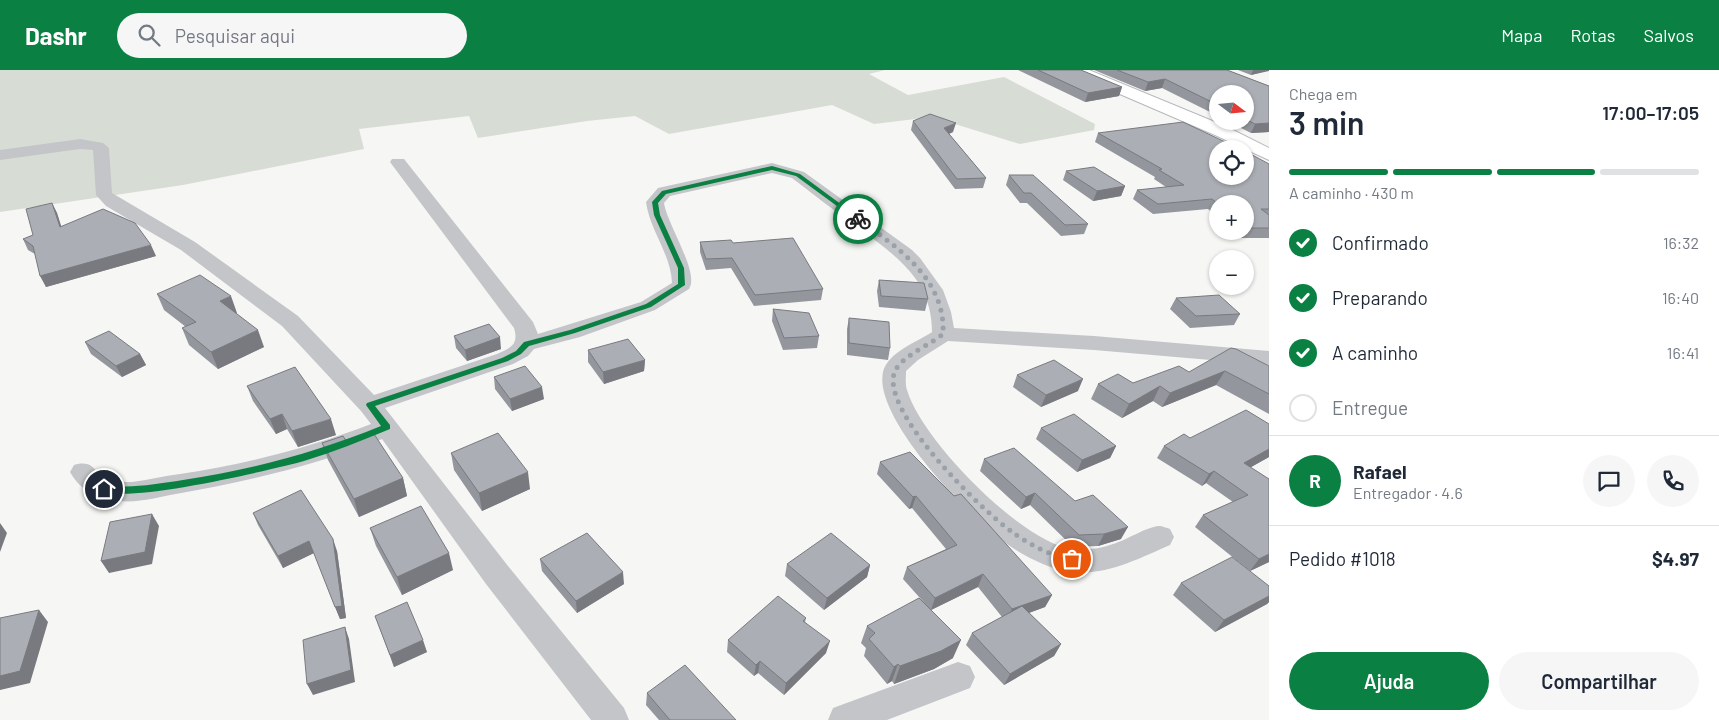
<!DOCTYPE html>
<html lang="pt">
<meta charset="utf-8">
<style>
:root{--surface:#fff;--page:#f6f6f7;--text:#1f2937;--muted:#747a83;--line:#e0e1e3;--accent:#0b8043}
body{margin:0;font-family:Barlow,sans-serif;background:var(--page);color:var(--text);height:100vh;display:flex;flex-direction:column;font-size:19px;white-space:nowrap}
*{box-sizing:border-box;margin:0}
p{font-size:16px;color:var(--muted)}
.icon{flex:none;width:28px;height:28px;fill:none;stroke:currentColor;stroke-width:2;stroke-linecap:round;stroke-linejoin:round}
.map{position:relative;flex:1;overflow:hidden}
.sheet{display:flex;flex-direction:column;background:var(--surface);width:450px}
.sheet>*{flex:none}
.needle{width:32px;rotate:106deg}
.tools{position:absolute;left:1209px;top:15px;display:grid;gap:10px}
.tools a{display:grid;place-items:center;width:45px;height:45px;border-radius:50%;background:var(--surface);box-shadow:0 1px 4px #0004;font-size:25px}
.pin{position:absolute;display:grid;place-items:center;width:42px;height:42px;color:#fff;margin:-21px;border:2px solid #fff;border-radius:50%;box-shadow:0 1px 5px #0007}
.courier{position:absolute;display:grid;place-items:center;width:50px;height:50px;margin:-25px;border:4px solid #0b8043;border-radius:50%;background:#fff;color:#222;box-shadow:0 1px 6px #0007}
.headline em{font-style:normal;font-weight:600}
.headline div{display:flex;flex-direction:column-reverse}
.headline{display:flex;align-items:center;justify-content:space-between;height:85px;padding:0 20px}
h1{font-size:32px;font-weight:600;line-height:38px}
.bar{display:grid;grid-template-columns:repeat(4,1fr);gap:8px 5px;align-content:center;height:60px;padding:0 20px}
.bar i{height:6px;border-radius:4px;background:var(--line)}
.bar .current{background:var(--accent)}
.bar p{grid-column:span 4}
.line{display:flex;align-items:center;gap:12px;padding:0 20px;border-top:1px solid var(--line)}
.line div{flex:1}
.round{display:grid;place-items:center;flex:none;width:52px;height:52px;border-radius:26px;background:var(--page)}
ol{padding:0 20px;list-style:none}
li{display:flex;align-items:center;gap:15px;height:55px}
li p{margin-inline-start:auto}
li .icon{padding:5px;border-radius:50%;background:var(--accent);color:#fff;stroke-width:4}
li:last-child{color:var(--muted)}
li i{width:28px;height:28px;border:2px solid var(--line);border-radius:50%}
.primary-button{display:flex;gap:10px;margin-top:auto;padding:10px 20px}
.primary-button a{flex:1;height:58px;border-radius:30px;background:var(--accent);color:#fff;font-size:20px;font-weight:600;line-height:58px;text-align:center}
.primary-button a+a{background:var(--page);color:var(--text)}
header{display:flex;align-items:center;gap:30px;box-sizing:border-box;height:70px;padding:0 25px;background:var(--accent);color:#fff}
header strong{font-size:24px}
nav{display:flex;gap:28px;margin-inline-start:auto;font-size:18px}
.search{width:350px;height:45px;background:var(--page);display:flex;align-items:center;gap:12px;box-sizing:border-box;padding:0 18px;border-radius:28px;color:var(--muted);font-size:19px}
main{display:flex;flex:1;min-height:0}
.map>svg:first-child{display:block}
.green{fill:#d7ddd5}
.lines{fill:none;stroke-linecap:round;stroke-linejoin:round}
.secondary-casing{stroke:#b5b8bd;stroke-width:2}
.street{fill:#c3c5c8;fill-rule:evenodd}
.secondary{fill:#fff;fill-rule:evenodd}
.wall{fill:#93969c}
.shaded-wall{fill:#787a7f}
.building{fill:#abafb5;stroke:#787a7f}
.route{fill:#0b8043}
.done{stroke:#9aa1a9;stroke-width:5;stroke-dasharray:0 9}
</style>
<header>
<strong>Dashr</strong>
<div class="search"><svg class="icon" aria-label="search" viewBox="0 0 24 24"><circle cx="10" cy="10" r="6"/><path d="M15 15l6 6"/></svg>Pesquisar aqui</div>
<nav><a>Mapa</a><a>Rotas</a><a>Salvos</a></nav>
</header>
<main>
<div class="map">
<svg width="1269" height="650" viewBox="0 0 1269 650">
<rect width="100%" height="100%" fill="#f6f6f4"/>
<!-- green -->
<path class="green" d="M0,0H885L869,4L908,25L1004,7L1095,54L1094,60L1020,74L932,47L874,54L832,35L669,64L635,46L587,51L478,68L469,46L359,59L364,79L183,115L0,142Z"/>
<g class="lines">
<!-- secondary casing -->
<g class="secondary-casing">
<path id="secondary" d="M1069,0H1089L1227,57L1269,78V90L1215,65L1071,3Z"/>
</g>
<!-- street -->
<path class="street" d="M80,69L103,73L109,78L112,123L195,172L298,246L374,325L497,284C511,278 519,274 514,258L390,92L392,89H404L533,252L538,264L641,232L672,213C671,184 650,161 646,132L658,118L772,93L804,102L912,180L920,188L943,220L951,242L954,258L1094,266L1269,281V295L1094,280L948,271L918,290L906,301C906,307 905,314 907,320C921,369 1021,472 1072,479C1086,480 1100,479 1113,474C1127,470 1146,457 1159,456C1162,456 1167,458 1170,459L1174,467L1170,475C1140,488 1106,506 1072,502C1047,499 1020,484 1000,469C966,443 873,347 883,302C888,282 917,272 932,262C932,209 895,185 857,157C835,141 814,125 792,108L772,103L670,126L664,133C667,154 700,203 689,219L655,240L580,267L534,279L528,286L513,294L385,338L508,496L624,638L629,650H591L486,514L382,369C316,395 246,412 176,424C158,427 139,433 120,431C98,430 81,421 70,402L74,395C96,389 92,404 109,410C116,412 125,412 132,412C148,410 164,406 180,404C246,394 309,378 371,354L361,341L282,256L181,180L106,136L96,125L93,80L80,79L0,90V80Z
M958,592L970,596L975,607L970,618L887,650H828L833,638Z"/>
<!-- secondary -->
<use href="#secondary" class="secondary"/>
</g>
<!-- wall -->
<path class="wall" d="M1018,0H1081L1122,17L1119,26L1085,32Z
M1094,0H1227L1269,16V62L1251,63L1227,51H1245V24H1218V46L1162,18L1145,21Z
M1238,0H1269L1251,5Z
M913,51L953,62L949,64L986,108L983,118L955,119L911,60Z
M1098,63L1269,94V168H1242L1234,161H1245V134H1218V147L1208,139L1153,144L1133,129L1137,120L1166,117L1154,109L1155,107L1095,72Z
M1066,101L1125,116L1121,126L1093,131L1063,110Z
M1009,105L1088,154L1084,164L1061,166L1027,133H1020L1006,115Z
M52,133L57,143L61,157L156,186L46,217L35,184L28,180L23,169L33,165Z
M700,172L733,173L823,219L821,230L754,236L731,198L706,200L700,182Z
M879,210L928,229L925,241L879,237L877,221Z
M157,224L237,243H236L264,277L218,299L189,275L182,258L186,257L164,240Z
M1176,228L1240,244L1234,255L1190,258L1170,239Z
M773,239L819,266L817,278L783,280L772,251Z
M849,248L890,278L888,290L847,285V259Z
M454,266L501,279L467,291L456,278Z
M85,272L140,284L146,295L122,307L91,284Z
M588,280L645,290L644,301L604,314L588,292Z
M1269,296V344L1216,315L1162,337L1153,331L1122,348L1091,329L1098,314L1133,313L1189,302Z
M1017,305L1078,321L1041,337L1013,317Z
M494,307L544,329L512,341L495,319Z
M247,316L336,365L298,377L287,359L276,364L253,331Z
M1269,354V387L1251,397L1269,492L1250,501L1195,457L1203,445L1233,432L1206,413L1202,416L1157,388L1164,376L1190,368Z
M1041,358L1116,376L1110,388L1077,402L1036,369Z
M322,373L403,408L407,426L359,447L328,390Z
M451,383L530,419L482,441L454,400Z
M984,389L1075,431L1121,469L1098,476L1073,477L1030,435L1021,439L980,401Z
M880,392L1052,525L1045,537L1029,543L1061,574L1054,586L1004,615L966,575L972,563L1002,547L978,517L931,540L953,588L934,599L894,614L892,611L887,614L864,586L866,578L861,573L867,556L928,537L903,509L907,497L946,479L912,438L909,439L877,404Z
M253,443L337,481L346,548L340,549L314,483L283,498L258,455Z
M370,458L453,500L402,525L376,476Z
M540,489L624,514L577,543L542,501Z
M787,494L870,495L867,507L824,540L785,506Z
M1181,513L1269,516V532L1267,534L1215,562L1173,525Z
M375,546L427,582L394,597Z
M806,548L805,552L826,583L784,625L758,603L754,606L727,582L728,570Z
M647,623L736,650H659L646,635Z"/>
<!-- shaded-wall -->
<path class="shaded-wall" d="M1253,0H1269V1L1251,5Z
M1165,9L1162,18L1145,21L1148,12Z
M1122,17L1119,26L1085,32L1088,23Z
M956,53L953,62L941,67L944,58Z
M1269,53V62L1251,63L1255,54Z
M1125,116L1121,126L1093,131L1097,121Z
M52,133L57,143L65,168L60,157Z
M151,175L156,186L46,217L40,206Z
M231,226L237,243L226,248L220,231Z
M258,260L264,277L218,299L211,282Z
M500,267L501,279L467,291L465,280Z
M140,284L146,295L122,307L116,296Z
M645,290L644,301L604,314L603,302Z
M1225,301L1216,315L1162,337L1170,323Z
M1083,309L1078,321L1041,337L1046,325Z
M1160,316L1153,331L1122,348L1129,334Z
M542,317L544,329L512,341L510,329Z
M282,344L287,359L276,364L270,349Z
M331,349L336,365L298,377L292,361Z
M1116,376L1110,388L1077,402L1082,390Z
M1269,379V387L1237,405L1244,393Z
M1214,401L1206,413L1202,416L1209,404Z
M528,402L530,419L482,441L479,423Z
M403,408L407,426L359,447L354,429Z
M1035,423L1030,435L1021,439L1026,427Z
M916,426L912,438L909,439L913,427Z
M152,444L159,456L152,494L109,503L101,491Z
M0,453L7,463L0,482Z
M1128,457L1121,469L1098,476L1104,464Z
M333,469L337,481L346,548L340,549L335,537Z
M309,471L314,483L283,498L278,486Z
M449,483L453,500L402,525L397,507Z
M1269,484V492L1250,501L1259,489Z
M870,495L867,507L824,540L827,528Z
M623,502L624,514L577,543L576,531Z
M983,504L978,517L931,540L935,528Z
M1052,525L1045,537L1006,551L1012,539Z
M1269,526V532L1267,534L1215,562L1224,550Z
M39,540L48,552L30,613L0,620V606Z
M345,557L349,569L355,612L313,625L307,614Z
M423,570L427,582L394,597L390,585Z
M961,570L953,588L934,599L894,614L900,596Z
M830,571L826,583L784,625L786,613Z
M1061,574L1054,586L1004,615L1010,604Z
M760,591L758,603L754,606L756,595Z
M898,594L892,611L887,614L894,597Z"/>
<!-- building -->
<path class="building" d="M1038,0H1081L1122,17L1088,23Z
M1117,0H1227L1269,16V53L1255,54L1245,49V24H1218V35L1165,9L1148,12Z
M930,44L956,53L944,58L986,108L957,109L913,51Z
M1183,52L1240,79H1218V106H1245V81L1269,94V139H1261L1269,145V158H1247L1245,156V134H1218L1212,129L1158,134L1137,120L1184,115L1159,100L1162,99L1098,63Z
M1094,97L1125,116L1097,121L1066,101Z
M1009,105H1033L1088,154L1065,155L1031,123H1024Z
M52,133L60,157L103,139L135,153L151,175L40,206L33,176L23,169L33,165L26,139Z
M793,168L823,219L755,225L732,188L706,189L700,172L731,170L733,173Z
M200,205L231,226L220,231L258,260L211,282L182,258L196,252L157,224Z
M879,210L924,213L928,229L881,226Z
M1219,225L1240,244L1196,246L1176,228Z
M773,239L809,243L819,266L784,268Z
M849,248L889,252L890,278L849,273Z
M489,254L500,267L465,280L454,266Z
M109,261L140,284L116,296L85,272Z
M628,269L645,290L603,302L588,280Z
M1231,278L1236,279L1269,296V324L1225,301L1170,323L1160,316L1129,334L1098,314L1118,304L1133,313L1179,296L1189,302Z
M1054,290L1083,309L1046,325L1017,305Z
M525,296L542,317L510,329L494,307Z
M295,297L331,349L292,361L282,344L270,349L247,316Z
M1246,340L1269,354V379L1244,393L1269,409V484L1259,489L1203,445L1248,425L1214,401L1209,404L1164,376L1184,364L1190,368Z
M1074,344L1116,376L1082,390L1041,358Z
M498,363L528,402L479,423L451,383Z
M374,364L403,408L354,429L322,373L343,366L348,374Z
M1014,378L1075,431L1093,425L1128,457L1104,464L1079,465L1035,423L1026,427L984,389Z
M910,382L954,426L961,424L1052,525L1012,539L983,504L935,528L907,497L957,475L916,426L913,427L880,392Z
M301,420L333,469L342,536L335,537L309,471L278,486L253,443Z
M421,436L449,483L397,507L370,458Z
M152,444L145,482L101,491L110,452Z
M587,463L623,502L576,531L540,489Z
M831,463L870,495L827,528L787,494Z
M1232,487L1269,516V526L1224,550L1181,513Z
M778,526L806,548L803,551L830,571L786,613L760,591L756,595L728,570Z
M919,528L961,570L941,581L900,596L898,594L894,597L869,569L875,563L867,556Z
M407,532L423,570L390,585L375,546Z
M1022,536L1061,574L1010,604L972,563Z
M39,540L20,601L0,606V548Z
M345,557L351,600L307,614L303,570Z
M685,595L736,650H670L647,623Z"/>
<!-- route -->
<path class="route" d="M772,96L800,104L861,149L856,150L796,106L772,100L666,124L658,133L660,145L684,198L685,215L651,237L575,263L529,276L521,284L508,291L375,336L390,355V359C361,371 333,382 304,391C275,399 116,437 99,419L104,415C131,419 156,414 183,410C251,400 317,382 381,356L366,335L367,333L502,288L516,281L524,272L570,260L646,234L678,214V198L654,145L652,132L662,121Z"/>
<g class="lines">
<!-- done -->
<path class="done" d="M858,149C897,177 946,209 943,264C930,275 902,286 895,301C878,339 981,440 1011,461C1028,474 1050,486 1072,489"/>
</g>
</svg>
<div class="tools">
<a><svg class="needle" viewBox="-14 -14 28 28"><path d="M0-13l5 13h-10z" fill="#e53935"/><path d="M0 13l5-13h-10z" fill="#747a83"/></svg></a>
<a><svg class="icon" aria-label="locate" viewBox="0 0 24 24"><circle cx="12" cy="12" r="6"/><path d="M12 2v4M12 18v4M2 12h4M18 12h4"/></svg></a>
<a>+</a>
<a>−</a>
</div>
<div class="pin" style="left:1072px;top:489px;background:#ea580c"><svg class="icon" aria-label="bag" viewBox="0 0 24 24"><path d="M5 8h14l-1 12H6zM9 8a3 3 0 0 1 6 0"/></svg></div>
<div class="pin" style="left:104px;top:419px;background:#1f2937"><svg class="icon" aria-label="home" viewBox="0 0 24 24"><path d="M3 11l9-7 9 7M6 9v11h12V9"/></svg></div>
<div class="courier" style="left:858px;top:149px"><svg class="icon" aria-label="bike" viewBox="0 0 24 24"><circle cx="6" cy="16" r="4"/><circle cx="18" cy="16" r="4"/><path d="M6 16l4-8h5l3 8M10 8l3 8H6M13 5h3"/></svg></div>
</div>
<section class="sheet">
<div class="headline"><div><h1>3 min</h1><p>Chega em</p></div><em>17:00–17:05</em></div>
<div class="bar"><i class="current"></i><i class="current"></i><i class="current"></i><i></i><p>A caminho · 430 m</p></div>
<ol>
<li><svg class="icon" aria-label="check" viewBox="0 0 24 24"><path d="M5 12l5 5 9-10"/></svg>Confirmado<p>16:32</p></li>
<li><svg class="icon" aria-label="check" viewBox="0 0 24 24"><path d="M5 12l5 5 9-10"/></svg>Preparando<p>16:40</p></li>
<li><svg class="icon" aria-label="check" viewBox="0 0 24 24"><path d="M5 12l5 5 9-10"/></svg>A caminho<p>16:41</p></li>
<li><i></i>Entregue</li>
</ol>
<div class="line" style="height:90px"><b class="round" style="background:var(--accent);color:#fff">R</b><div><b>Rafael</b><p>Entregador · 4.6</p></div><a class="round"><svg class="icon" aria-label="chat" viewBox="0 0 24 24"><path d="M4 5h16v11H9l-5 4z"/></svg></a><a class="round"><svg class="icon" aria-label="phone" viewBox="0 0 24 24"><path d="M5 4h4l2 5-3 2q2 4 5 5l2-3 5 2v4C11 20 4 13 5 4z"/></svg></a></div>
<div class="line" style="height:65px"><div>Pedido #1018</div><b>$4.97</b></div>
<div class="primary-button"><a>Ajuda</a><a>Compartilhar</a></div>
</section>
</main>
